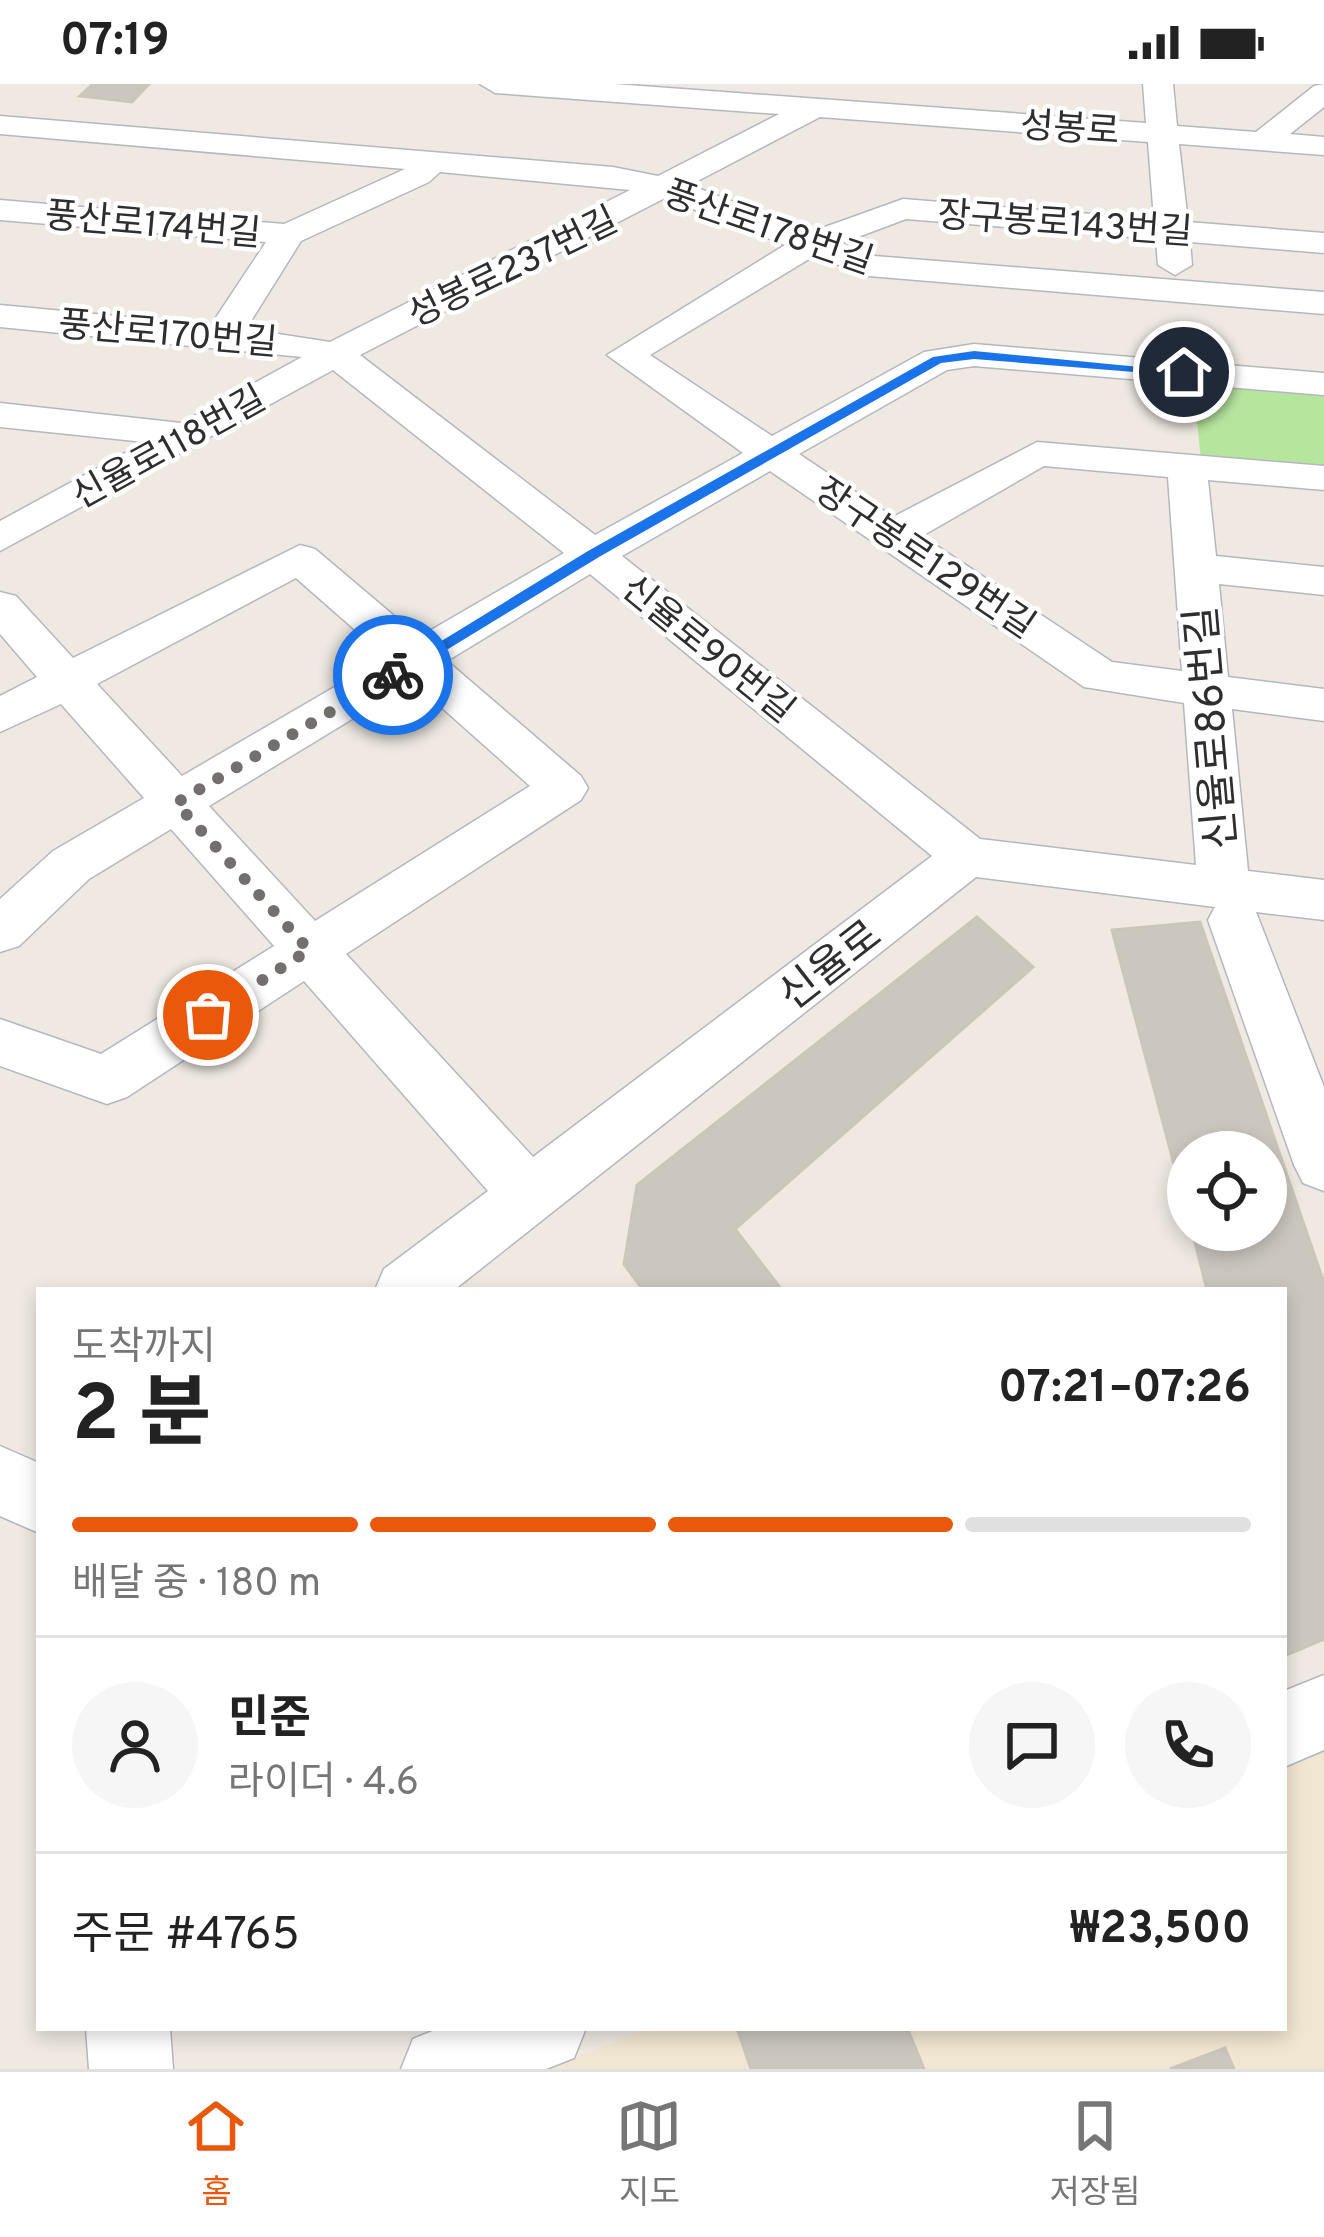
<!DOCTYPE html>
<html lang="ko">
<meta charset="utf-8">
<style>
:root{--surface:#fff;--page:#f6f6f6;--text:#222;--muted:#767676;--line:#e0e0e0;--accent:#ea580c}
body{margin:0;font-family:Overpass,"Noto Sans KR",sans-serif;background:var(--page);color:var(--text);height:100vh;display:flex;flex-direction:column;font-size:45px;white-space:nowrap}
*{box-sizing:border-box;margin:0}
p{font-size:39px;color:var(--muted)}
.icon{flex:none;width:66px;height:66px;fill:none;stroke:currentColor;stroke-width:2;stroke-linecap:round;stroke-linejoin:round}
.map{position:relative;flex:1;overflow:hidden}
.drawer{position:absolute;left:36px;top:1203px;width:1251px;height:744px;display:flex;flex-direction:column;background:var(--surface);border-radius:0px;box-shadow:0 6px 18px #0003}
.drawer>*{flex:none}
.fabs{position:absolute;left:1167px;top:1047px;display:grid;gap:24px}
.fabs a{display:grid;place-items:center;width:120px;height:120px;border-radius:50%;background:var(--surface);box-shadow:0 6px 18px #0003;font-size:60px}
.pin{position:absolute;display:grid;place-items:center;width:102px;height:102px;color:#fff;margin:-51px;border:6px solid #fff;border-radius:50%;box-shadow:0 3px 12px #0007}
.courier{position:absolute;display:grid;place-items:center;width:120px;height:120px;margin:-60px;border:9px solid #1a73e8;border-radius:50%;background:#fff;color:#222;box-shadow:0 3px 15px #0007}
.headline em{font-style:normal;font-weight:700}
.headline div{display:flex;flex-direction:column-reverse}
.headline{display:flex;align-items:center;justify-content:space-between;height:204px;padding:0 36px}
h1{font-size:78px;font-weight:700;line-height:90px}
.bar{display:grid;grid-template-columns:repeat(4,1fr);gap:18px 12px;align-content:center;height:144px;padding:0 36px}
.bar i{height:15px;border-radius:9px;background:var(--line)}
.bar .selected{background:var(--accent)}
.bar p{grid-column:span 4}
.line{display:flex;align-items:center;gap:30px;padding:0 36px;border-top:3px solid var(--line)}
.line div{flex:1}
.round{display:grid;place-items:center;flex:none;width:126px;height:126px;border-radius:63px;background:var(--page)}
.status{display:flex;justify-content:space-between;align-items:center;height:84px;padding:0 60px;background:var(--surface);direction:ltr}
.status svg{height:33px;fill:currentColor}
.dock{display:flex;justify-content:space-around;align-items:center;height:168px;border-top:3px solid var(--line);background:var(--surface);font-size:33px;color:var(--muted)}
.dock a{display:grid;justify-items:center;gap:6px}
.dock .selected{color:var(--accent)}
.map>svg:first-child{display:block}
.education{fill:#f0e6d1}
.green{fill:#b6e59e}
.building{fill:#cbc7bf;stroke:#cbc5ba;stroke-width:3}
.lines{fill:none;stroke-linecap:round;stroke-linejoin:round}
.minor-casing{stroke:#b4b7c1;stroke-width:3}
.minor{fill:#fff;fill-rule:evenodd}
.route{fill:#1a73e8}
.done{stroke:#726f6d;stroke-width:12;stroke-dasharray:0 21.6}
.labels{text-anchor:middle;stroke-width:9;stroke-linejoin:round;paint-order:stroke}
.far-street-label{font-size:36px;fill:#2e2e2e;stroke:#fff}
.street-label{font-size:42px;fill:#2e2e2e;stroke:#fff}
</style>
<div class="status"><b>07:19</b><svg viewBox="0 0 49 12"><path d="M0 12V9h3v3zM5 12V6h3v6zM10 12V3h3v9zM15 12V0h3v12zM26 1h20v11H26zM47 4h2v5h-2z"/></svg></div>
<div class="map">
<svg width="1324" height="1985" viewBox="0 0 1324 1985">
<rect width="100%" height="100%" fill="#efe9e1"/>
<!-- education -->
<path class="education" d="M1324,1667V1985H549L649,1944H1284V1684Z"/>
<!-- green -->
<path class="green" d="M1193,297L1324,308V387L1201,376Z"/>
<!-- building -->
<path class="building" d="M93,0H149L132,18L80,12Z
M977,833L1033,883L735,1145L782,1206H643L624,1180L637,1101Z
M1200,838L1324,1199V1555L1284,1572V1206H1207L1192,1146H1266V1068H1188V1133L1112,846Z
M737,1944H907L924,1985H751Z
M1225,1964L1234,1985H1170Z"/>
<g class="lines">
<!-- minor casing -->
<g class="minor-casing">
<path id="minor" d="M480,0H614L1146,39L1143,0H1173L1177,42L1256,48L1314,2L1324,0V23L1290,50L1324,53V71L1179,60L1188,138L1324,149V169L1190,158L1192,181L1175,191L1158,181L1156,155L906,135L842,159L874,172L1324,208V230L869,192L814,172L650,271L772,352L924,268L974,260L1324,289V311L974,282L947,286L799,370L893,433L1037,358L1324,382V406L1208,396L1216,472L1324,483V511L1219,500L1228,593L1324,605V637L1232,625L1248,787L1324,796V836L1256,828L1324,1003V1107L1303,1099L1294,1081L1208,836L1215,823L976,793L454,1206H375L384,1185L488,1107L304,897L127,1013L107,1020L0,982V935L101,970L274,862L171,745L89,795L19,862L0,868V815L53,767L144,714L61,620L0,648V612L37,593L0,550V508L16,512L73,574L300,461L315,465L419,553L564,469L333,286L0,467V437L145,358L0,343V319L181,339L302,273L0,243V221L211,241L266,158L0,136V116L284,140L405,85L0,50V32L613,83L658,92L779,30L495,9ZM820,33L1148,58L1154,135L903,115L811,148L690,101ZM440,88L630,106L330,258L246,245L301,157L429,98ZM665,114L785,161L607,271L743,369L595,451L360,271ZM1044,382L1168,393L1182,587L1112,578L922,452ZM770,387L1084,603L1184,619L1196,781L980,755L622,472ZM590,490L932,772L533,1073L346,870L581,716L588,704L581,692L447,577ZM296,494L386,573L182,692L97,600ZM413,598L530,702L315,837L209,722Z
M0,1362L39,1379V1449L0,1432Z
M1324,1591V1666L1284,1683V1607Z
M86,1944H170L173,1985H89Z
M440,1944H586L574,1974L546,1985H401L413,1955Z"/>
</g>
<!-- minor -->
<use href="#minor" class="minor"/>
</g>
<!-- route -->
<path class="route" d="M974,267L1191,288L1184,292L974,275L941,279L599,473L399,595L386,591L588,467L933,273Z"/>
<g class="lines">
<!-- done -->
<path class="done" d="M208,931L309,866L176,719L393,591"/>
</g>
<g class="labels">
<!-- far-street labels -->
<g class="far-street-label">
<text transform="translate(1070 43) rotate(4)" y="13">성봉로</text>
<text transform="translate(1065 138) rotate(4)" y="13">장구봉로143번길</text>
<text transform="translate(153 139) rotate(5)" y="13">풍산로174번길</text>
<text transform="translate(769 142) rotate(19)" y="13">풍산로178번길</text>
<text transform="translate(512 182) rotate(-26)" y="13">성봉로237번길</text>
<text transform="translate(168 248) rotate(5)" y="13">풍산로170번길</text>
<text transform="translate(168 362) rotate(-29)" y="13">신율로118번길</text>
<text transform="translate(926 473) rotate(34)" y="13">장구봉로129번길</text>
<text transform="translate(709 564) rotate(39)" y="13">신율로90번길</text>
</g>
<!-- street labels -->
<g class="street-label">
<text transform="translate(1210 644) rotate(-95)" y="15">신율로86번길</text>
<text transform="translate(829 880) rotate(-38)" y="15">신율로</text>
</g>
</g>
</svg>
<div class="fabs">
<a><svg class="icon" aria-label="locate" viewBox="0 0 24 24"><circle cx="12" cy="12" r="6"/><path d="M12 2v4M12 18v4M2 12h4M18 12h4"/></svg></a>
</div>
<div class="pin" style="left:208px;top:931px;background:#ea580c"><svg class="icon" aria-label="bag" viewBox="0 0 24 24"><path d="M5 8h14l-1 12H6zM9 8a3 3 0 0 1 6 0"/></svg></div>
<div class="pin" style="left:1184px;top:288px;background:#1f2937"><svg class="icon" aria-label="home" viewBox="0 0 24 24"><path d="M3 11l9-7 9 7M6 9v11h12V9"/></svg></div>
<div class="courier" style="left:393px;top:591px"><svg class="icon" aria-label="bike" viewBox="0 0 24 24"><circle cx="6" cy="16" r="4"/><circle cx="18" cy="16" r="4"/><path d="M6 16l4-8h5l3 8M10 8l3 8H6M13 5h3"/></svg></div>
<section class="drawer">
<div class="headline"><div><h1>2 분</h1><p>도착까지</p></div><em>07:21–07:26</em></div>
<div class="bar"><i class="selected"></i><i class="selected"></i><i class="selected"></i><i></i><p>배달 중 · 180 m</p></div>
<div class="line" style="height:216px"><a class="round"><svg class="icon" aria-label="person" viewBox="0 0 24 24"><circle cx="12" cy="8" r="4"/><path d="M4 21q1-7 8-7t8 7"/></svg></a><div><b>민준</b><p>라이더 · 4.6</p></div><a class="round"><svg class="icon" aria-label="chat" viewBox="0 0 24 24"><path d="M4 5h16v11H9l-5 4z"/></svg></a><a class="round"><svg class="icon" aria-label="phone" viewBox="0 0 24 24"><path d="M5 4h4l2 5-3 2q2 4 5 5l2-3 5 2v4C11 20 4 13 5 4z"/></svg></a></div>
<div class="line" style="height:156px"><div>주문 #4765</div><b>₩23,500</b></div>
</section>
</div>
<nav class="dock">
<a class="selected"><svg class="icon" aria-label="home" viewBox="0 0 24 24"><path d="M3 11l9-7 9 7M6 9v11h12V9"/></svg>홈</a>
<a><svg class="icon" aria-label="map" viewBox="0 0 24 24"><path d="M3 6l6-2 6 2 6-2v14l-6 2-6-2-6 2zM9 4v14M15 6v14"/></svg>지도</a>
<a><svg class="icon" aria-label="saved" viewBox="0 0 24 24"><path d="M7 4h10v16l-5-4-5 4z"/></svg>저장됨</a>
</nav>
